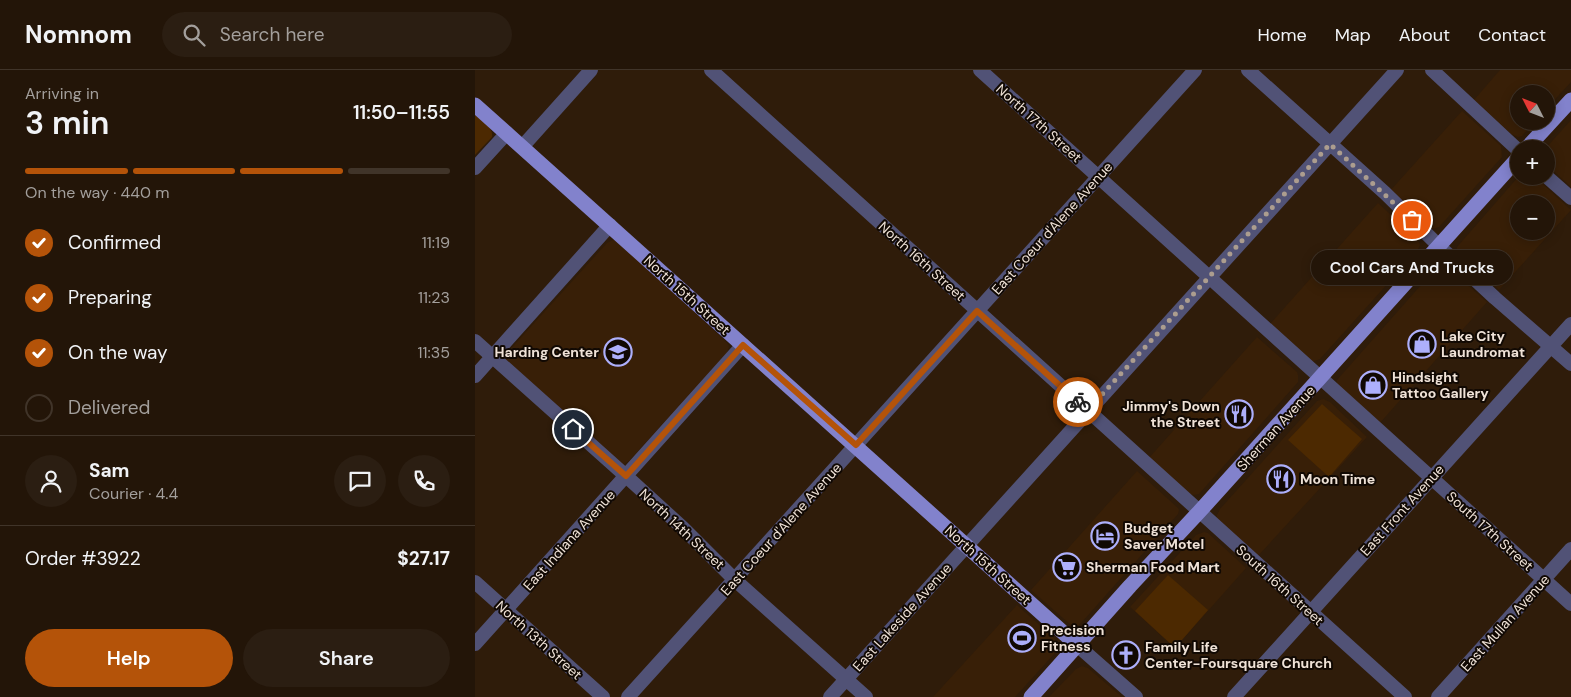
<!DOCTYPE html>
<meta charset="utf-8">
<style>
:root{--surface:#231508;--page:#2b1e12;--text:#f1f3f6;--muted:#a39f9c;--line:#403429;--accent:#b45309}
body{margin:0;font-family:"DM Sans",sans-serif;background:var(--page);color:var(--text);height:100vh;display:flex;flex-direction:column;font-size:19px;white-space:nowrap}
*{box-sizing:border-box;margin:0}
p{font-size:16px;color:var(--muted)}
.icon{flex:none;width:28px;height:28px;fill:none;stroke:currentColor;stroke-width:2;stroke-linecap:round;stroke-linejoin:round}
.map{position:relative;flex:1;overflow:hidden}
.drawer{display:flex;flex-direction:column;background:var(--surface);width:475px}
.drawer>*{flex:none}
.needle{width:32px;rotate:312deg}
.buttons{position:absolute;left:1035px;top:15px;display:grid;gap:10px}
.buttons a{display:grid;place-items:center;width:45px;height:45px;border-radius:50%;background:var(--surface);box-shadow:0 2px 12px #0003,0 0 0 1px var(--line);font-size:25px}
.pin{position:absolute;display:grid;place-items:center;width:42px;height:42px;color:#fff;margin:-21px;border:2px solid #fff;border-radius:50%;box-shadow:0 1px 5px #0007}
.courier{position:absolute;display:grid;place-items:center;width:50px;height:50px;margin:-25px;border:4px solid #b45309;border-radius:50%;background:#fff;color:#222;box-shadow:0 1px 6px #0007}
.bubble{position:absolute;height:35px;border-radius:18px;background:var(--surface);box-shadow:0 2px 12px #0003,0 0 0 1px var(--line);font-size:16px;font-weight:600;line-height:35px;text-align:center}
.head em{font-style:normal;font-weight:600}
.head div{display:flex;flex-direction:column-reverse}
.head{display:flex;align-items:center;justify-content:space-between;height:85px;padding:0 25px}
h1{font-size:32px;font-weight:600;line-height:38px}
.bar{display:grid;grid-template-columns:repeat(4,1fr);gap:8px 5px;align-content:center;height:60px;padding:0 25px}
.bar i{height:6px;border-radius:4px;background:var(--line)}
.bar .selected{background:var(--accent)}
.bar p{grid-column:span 4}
.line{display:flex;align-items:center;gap:12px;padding:0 25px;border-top:1px solid var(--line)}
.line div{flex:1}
.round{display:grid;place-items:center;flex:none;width:52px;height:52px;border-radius:26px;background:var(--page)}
ol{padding:0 25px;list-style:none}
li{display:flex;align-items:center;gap:15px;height:55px}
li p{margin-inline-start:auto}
li .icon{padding:5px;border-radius:50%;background:var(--accent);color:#fff;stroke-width:4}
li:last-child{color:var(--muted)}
li i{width:28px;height:28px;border:2px solid var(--line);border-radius:50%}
.action{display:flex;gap:10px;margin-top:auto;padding:10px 25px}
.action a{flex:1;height:58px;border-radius:30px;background:var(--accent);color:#fff;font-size:20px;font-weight:600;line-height:58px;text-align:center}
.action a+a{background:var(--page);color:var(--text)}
header{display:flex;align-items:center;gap:30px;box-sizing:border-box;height:70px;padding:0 25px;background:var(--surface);border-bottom:1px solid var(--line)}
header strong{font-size:24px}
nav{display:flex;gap:28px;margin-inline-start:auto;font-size:18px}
.search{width:350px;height:45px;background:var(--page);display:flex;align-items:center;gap:12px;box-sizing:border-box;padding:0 18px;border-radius:28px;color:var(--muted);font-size:19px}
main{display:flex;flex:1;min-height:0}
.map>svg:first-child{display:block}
.built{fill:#381f07;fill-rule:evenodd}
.green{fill:#4c2901}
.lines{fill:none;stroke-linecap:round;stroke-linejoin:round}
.minor{stroke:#515276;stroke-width:14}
.major{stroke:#8282cc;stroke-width:15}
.done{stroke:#ac9d8f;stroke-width:5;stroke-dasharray:0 9}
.route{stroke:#b45309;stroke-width:6}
.labels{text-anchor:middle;stroke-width:4;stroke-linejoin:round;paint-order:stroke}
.street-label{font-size:14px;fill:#efe2d7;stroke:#110903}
.poi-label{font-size:14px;font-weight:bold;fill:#efe2d7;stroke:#110903;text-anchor:start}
</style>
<header>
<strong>Nomnom</strong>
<div class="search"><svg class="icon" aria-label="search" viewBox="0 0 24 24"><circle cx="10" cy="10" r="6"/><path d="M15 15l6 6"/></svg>Search here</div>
<nav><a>Home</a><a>Map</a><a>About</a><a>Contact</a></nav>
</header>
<main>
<section class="drawer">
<div class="head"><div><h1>3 min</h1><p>Arriving in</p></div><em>11:50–11:55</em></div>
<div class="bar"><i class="selected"></i><i class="selected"></i><i class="selected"></i><i></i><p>On the way · 440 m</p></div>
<ol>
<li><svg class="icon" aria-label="check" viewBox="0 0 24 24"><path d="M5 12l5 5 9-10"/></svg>Confirmed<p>11:19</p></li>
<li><svg class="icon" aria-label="check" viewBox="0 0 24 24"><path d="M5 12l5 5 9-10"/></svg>Preparing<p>11:23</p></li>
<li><svg class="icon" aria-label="check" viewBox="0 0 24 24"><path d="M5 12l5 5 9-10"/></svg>On the way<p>11:35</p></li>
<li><i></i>Delivered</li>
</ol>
<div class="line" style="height:90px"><a class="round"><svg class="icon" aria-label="person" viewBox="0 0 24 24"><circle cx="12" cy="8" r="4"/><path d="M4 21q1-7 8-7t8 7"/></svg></a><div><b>Sam</b><p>Courier · 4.4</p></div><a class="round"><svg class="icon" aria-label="chat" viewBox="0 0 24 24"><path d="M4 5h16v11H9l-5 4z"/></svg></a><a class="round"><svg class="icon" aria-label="phone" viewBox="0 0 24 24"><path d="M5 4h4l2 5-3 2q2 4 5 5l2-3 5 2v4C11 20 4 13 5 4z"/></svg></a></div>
<div class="line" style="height:65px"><div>Order #3922</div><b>$27.17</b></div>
<div class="action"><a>Help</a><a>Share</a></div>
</section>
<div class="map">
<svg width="1096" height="627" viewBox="0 0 1096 627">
<rect width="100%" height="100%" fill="#2f1c0a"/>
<!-- built -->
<path class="built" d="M1025,0H1096V12L1071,39V24H1044V51H1060L1047,66L1043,67L1036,64L999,30Z
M987,41L1026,76L1027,87L964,157L958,159L953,157L914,122Z
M1096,50V117L1071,94V79H1070Z
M1044,106L1060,107L1096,140L1024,220L985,184L982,181V177ZM1044,134H1071V161H1044Z
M903,133L943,170L945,175L942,181L845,289L837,292L794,255Z
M140,169L143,170L252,273L254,276L252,283L154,391L147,395L33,292L31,287V284L132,173Z
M970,195L1012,232L904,354L862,314V310L962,197Z
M782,267L822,302L823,305V312L724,424L719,425L713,424L673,389Z
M848,329L855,332L892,367L782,487L742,451V445L745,439L842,331Z
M662,401L703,438L704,440L703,444L607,552L604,555L597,556L556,520Z
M729,462L733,463L771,498L700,578L655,537L721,465Z
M542,535L579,568L583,575L580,583L540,627H458Z
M607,596L613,598L647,627H574L601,599Z"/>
<!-- green -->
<path class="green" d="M0,45C7,51 19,58 17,67L0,85Z
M847,334L887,369L854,407L813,370Z
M693,505L733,540L700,578L660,541Z"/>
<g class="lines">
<!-- minor -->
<path class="minor" d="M236,0L930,627
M505,0C702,178 899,356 1096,534
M773,0L910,123L964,176L1020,228L1096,294
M957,0L1044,81
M47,77L116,0
M0,98L32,63
M1071,106L1096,128
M0,271L151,406L208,458L260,510L391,627
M0,306L135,155
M0,512L128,627
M0,574L268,275
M602,575L661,627
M153,627L720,0
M355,627L922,0
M759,627L1096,254
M963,627L1096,479"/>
<!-- major -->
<path class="major" d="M0,35L602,575
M1051,79L1096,30
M556,627L655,516L724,442L1044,87"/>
</g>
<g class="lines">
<!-- done -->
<path class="done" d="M603,332L612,341L855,74L937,150"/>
<!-- route -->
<path class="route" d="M98,359L151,406L268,275L381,375L502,241L603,332"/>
</g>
<!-- icons -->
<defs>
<g id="shop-ring" transform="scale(1.4375)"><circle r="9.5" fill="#110903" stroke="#adaffb" stroke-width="1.5"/><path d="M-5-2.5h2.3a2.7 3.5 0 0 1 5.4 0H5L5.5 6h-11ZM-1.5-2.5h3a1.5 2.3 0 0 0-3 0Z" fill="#adaffb"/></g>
<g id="school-ring" transform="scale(1.4375)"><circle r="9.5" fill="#110903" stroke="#adaffb" stroke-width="1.5"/><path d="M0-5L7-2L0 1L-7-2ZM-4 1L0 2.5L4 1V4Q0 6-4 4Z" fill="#adaffb"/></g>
<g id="restaurant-ring" transform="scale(1.4375)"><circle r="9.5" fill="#110903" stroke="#adaffb" stroke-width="1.5"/><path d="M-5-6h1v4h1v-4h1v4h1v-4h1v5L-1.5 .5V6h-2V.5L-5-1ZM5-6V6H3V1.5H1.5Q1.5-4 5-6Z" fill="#adaffb"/></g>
<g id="hotel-ring" transform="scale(1.4375)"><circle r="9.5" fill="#110903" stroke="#adaffb" stroke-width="1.5"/><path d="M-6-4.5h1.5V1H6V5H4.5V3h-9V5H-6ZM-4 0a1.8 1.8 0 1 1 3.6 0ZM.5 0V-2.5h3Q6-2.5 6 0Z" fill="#adaffb"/></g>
<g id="supermarket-ring" transform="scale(1.4375)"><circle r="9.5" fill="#110903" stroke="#adaffb" stroke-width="1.5"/><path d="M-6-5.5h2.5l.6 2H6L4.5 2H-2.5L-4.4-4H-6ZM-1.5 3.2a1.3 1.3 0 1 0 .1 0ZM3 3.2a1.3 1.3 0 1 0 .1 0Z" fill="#adaffb"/></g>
<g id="stadium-ring" transform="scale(1.4375)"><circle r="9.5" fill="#110903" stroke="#adaffb" stroke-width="1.5"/><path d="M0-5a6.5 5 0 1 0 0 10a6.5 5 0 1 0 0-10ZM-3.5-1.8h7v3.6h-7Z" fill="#adaffb"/></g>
<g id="church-ring" transform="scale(1.4375)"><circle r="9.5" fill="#110903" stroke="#adaffb" stroke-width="1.5"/><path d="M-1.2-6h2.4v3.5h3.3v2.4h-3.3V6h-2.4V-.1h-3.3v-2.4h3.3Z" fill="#adaffb"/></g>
</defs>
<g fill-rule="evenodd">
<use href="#shop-ring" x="947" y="274"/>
<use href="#school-ring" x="143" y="282"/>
<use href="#shop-ring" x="898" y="315"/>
<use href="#restaurant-ring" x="764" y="344"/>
<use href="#restaurant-ring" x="806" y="409"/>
<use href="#hotel-ring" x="630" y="466"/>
<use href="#supermarket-ring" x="592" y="497"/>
<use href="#stadium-ring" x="547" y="568"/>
<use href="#church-ring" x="651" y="585"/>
</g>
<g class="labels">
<!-- street labels -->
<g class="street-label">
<text transform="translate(564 53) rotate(42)" y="5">North 17th Street</text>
<text transform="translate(577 158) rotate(-48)" y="5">East Coeur d'Alene Avenue</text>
<text transform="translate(447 191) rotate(42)" y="5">North 16th Street</text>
<text transform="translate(212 225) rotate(42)" y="5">North 15th Street</text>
<text transform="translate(801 358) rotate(-48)" y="5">Sherman Avenue</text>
<text transform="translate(927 440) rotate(-48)" y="5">East Front Avenue</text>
<text transform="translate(207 459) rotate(43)" y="5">North 14th Street</text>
<text transform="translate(306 459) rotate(-48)" y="5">East Coeur d'Alene Avenue</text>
<text transform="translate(1015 461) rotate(42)" y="5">South 17th Street</text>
<text transform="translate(94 470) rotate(-48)" y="5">East Indiana Avenue</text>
<text transform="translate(513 495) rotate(42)" y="5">North 15th Street</text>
<text transform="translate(805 515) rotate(42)" y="5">South 16th Street</text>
<text transform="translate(427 547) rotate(-48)" y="5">East Lakeside Avenue</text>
<text transform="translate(1030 553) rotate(-48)" y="5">East Mullan Avenue</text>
<text transform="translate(64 570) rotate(42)" y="5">North 13th Street</text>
</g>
<!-- poi labels -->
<g class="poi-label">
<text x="966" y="271">Lake City<tspan x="966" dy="16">Laundromat</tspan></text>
<text x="124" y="287" text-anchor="end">Harding Center</text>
<text x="917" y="312">Hindsight<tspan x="917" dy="16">Tattoo Gallery</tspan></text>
<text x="745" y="341" text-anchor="end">Jimmy's Down<tspan x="745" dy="16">the Street</tspan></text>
<text x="825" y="414">Moon Time</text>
<text x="649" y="463">Budget<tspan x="649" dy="16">Saver Motel</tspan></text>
<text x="611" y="502">Sherman Food Mart</text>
<text x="566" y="565">Precision<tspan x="566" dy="16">Fitness</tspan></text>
<text x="670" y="582">Family Life<tspan x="670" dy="16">Center-Foursquare Church</tspan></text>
</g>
</g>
</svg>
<div class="buttons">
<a><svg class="needle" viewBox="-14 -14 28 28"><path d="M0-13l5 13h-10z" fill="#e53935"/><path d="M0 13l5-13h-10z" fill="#a39f9c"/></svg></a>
<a>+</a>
<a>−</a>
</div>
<div class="pin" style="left:937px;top:150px;background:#ea580c"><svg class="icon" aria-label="bag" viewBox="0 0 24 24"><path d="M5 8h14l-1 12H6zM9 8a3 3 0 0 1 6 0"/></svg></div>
<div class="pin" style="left:98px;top:359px;background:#1f2937"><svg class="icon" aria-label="home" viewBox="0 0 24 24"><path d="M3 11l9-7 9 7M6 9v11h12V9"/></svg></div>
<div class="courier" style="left:603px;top:332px"><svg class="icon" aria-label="bike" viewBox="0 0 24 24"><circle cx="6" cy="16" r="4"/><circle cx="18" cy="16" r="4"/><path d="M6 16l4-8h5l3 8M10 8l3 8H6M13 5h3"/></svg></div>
<div class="bubble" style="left:836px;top:180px;width:202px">Cool Cars And Trucks</div>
</div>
</main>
